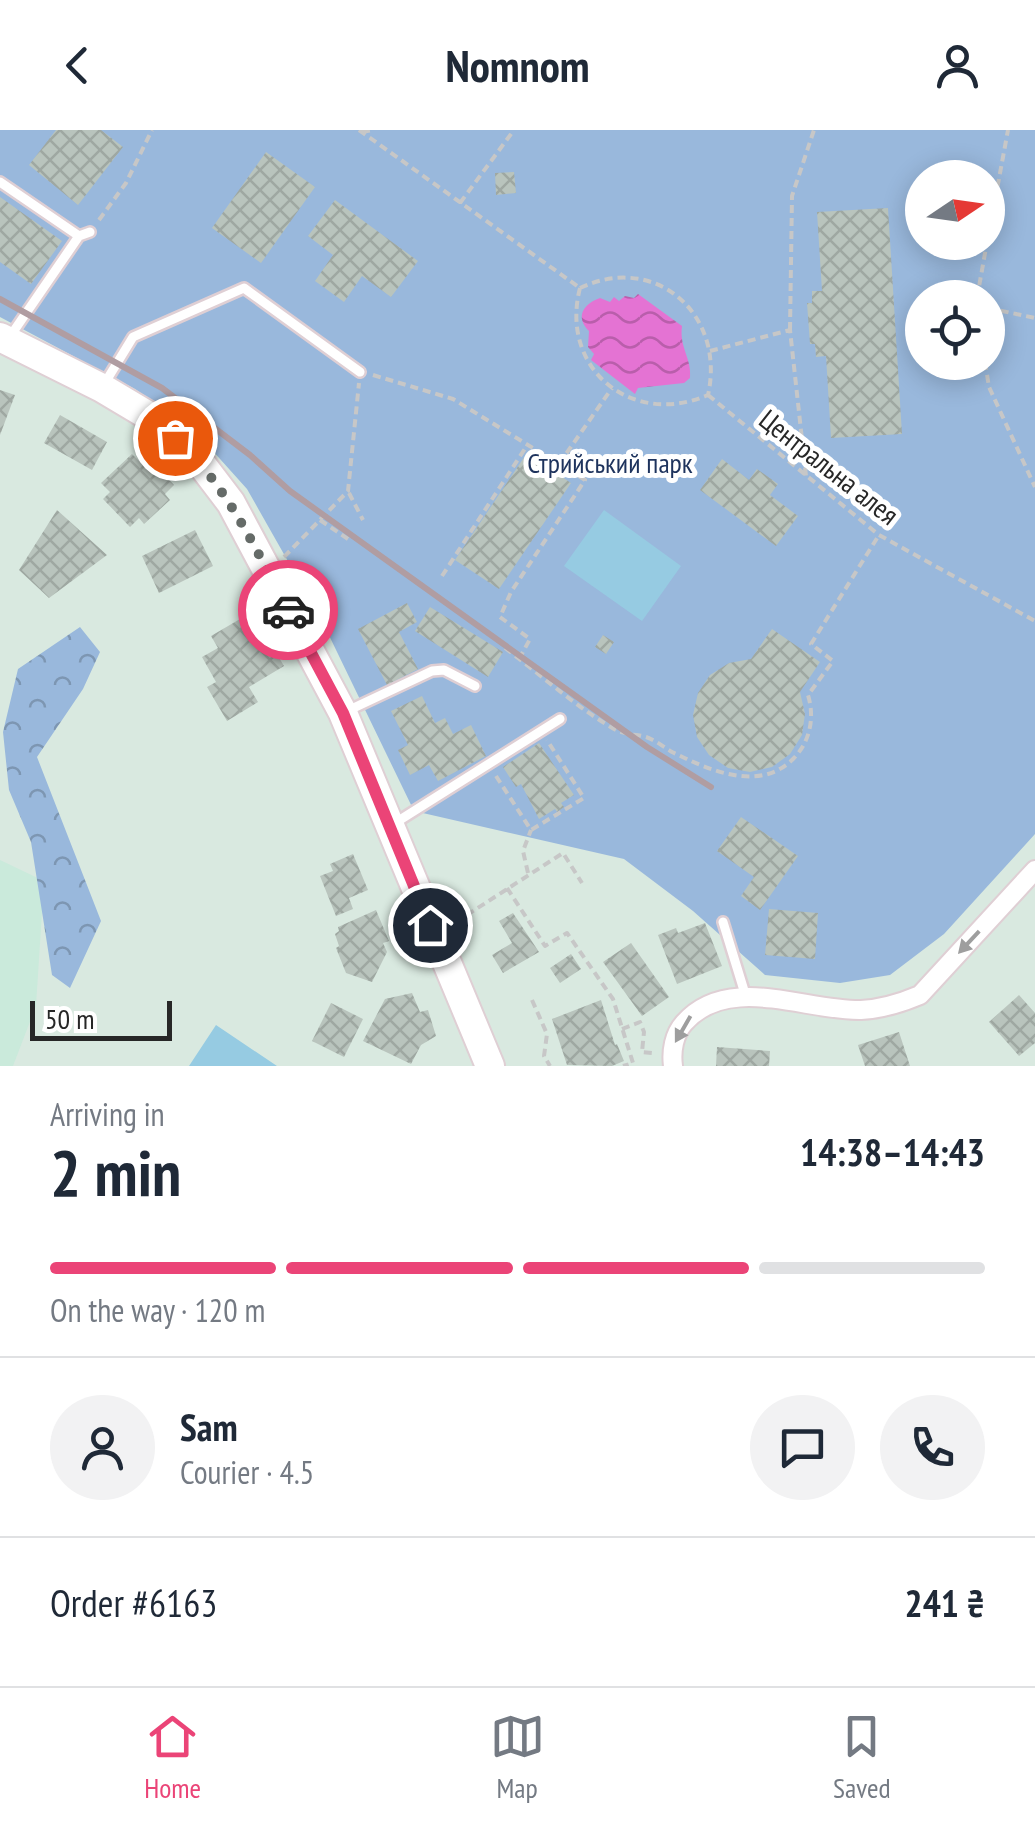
<!DOCTYPE html>
<meta charset="utf-8">
<style>
:root{--surface:#fff;--page:#f2f2f3;--text:#1f2937;--muted:#747a83;--line:#e0e1e3;--accent:#eb4477}
body{margin:0;font-family:"PT Sans Narrow",sans-serif;background:var(--page);color:var(--text);height:100vh;display:flex;flex-direction:column;font-size:38px;white-space:nowrap}
*{box-sizing:border-box;margin:0}
p{font-size:32px;color:var(--muted)}
.icon{flex:none;width:55px;height:55px;fill:none;stroke:currentColor;stroke-width:2;stroke-linecap:round;stroke-linejoin:round}
.map{position:relative;height:936px;overflow:hidden}
.side{display:flex;flex-direction:column;background:var(--surface);flex:1}
.side>*{flex:none}
.needle{width:65px;rotate:77deg}
.tools{position:absolute;left:905px;top:30px;display:grid;gap:20px}
.tools a{display:grid;place-items:center;width:100px;height:100px;border-radius:50%;background:var(--surface);box-shadow:0 5px 25px #0003;font-size:50px}
.scale{position:absolute;left:30px;bottom:25px;width:142px;box-sizing:border-box;padding-left:10px;border:5px solid #272727;border-top:0;font-size:28px;line-height:35px;white-space:nowrap;color:#272727;-webkit-text-stroke:8px #fff;paint-order:stroke}
.pin{position:absolute;display:grid;place-items:center;width:85px;height:85px;color:#fff;margin:-42px;border:5px solid #fff;border-radius:50%;box-shadow:0 2px 10px #0007}
.courier{position:absolute;display:grid;place-items:center;width:100px;height:100px;margin:-50px;border:8px solid #eb4477;border-radius:50%;background:#fff;color:#222;box-shadow:0 2px 12px #0007}
.head em{font-style:normal;font-weight:800}
.head div{display:flex;flex-direction:column-reverse}
.head{display:flex;align-items:center;justify-content:space-between;height:170px;padding:0 50px}
h1{font-size:65px;font-weight:800;line-height:75px}
.bar{display:grid;grid-template-columns:repeat(4,1fr);gap:15px 10px;align-content:center;height:120px;padding:0 50px}
.bar i{height:12px;border-radius:8px;background:var(--line)}
.bar .on{background:var(--accent)}
.bar p{grid-column:span 4}
.line{display:flex;align-items:center;gap:25px;padding:0 50px;border-top:2px solid var(--line)}
.line div{flex:1}
.round{display:grid;place-items:center;flex:none;width:105px;height:105px;border-radius:52px;background:var(--page)}
header{display:flex;justify-content:space-between;align-items:center;height:130px;padding:0 50px;background:var(--surface);font-size:45px;font-weight:800}
.menu{display:flex;justify-content:space-around;align-items:center;height:140px;border-top:2px solid var(--line);background:var(--surface);font-size:28px;color:var(--muted)}
.menu a{display:grid;justify-items:center;gap:5px}
.menu .on{color:var(--accent)}
.map>svg:first-child{display:block}
.education{fill:#caeadb}
.forest{fill:url(#forest-crowns)}
.park{fill:#99b8dc;fill-rule:evenodd}
.pitch{fill:#96cbe2}
.water{fill:url(#water-waves)}
.building{fill:url(#building-cross-hatch)}
.lines{fill:none;stroke-linecap:round;stroke-linejoin:round}
.lane-casing{stroke:#dfcfd4;stroke-width:14}
.street-casing{stroke:#dfcfd4;stroke-width:22}
.secondary-casing{stroke:#dfcfd4;stroke-width:32}
.path{stroke:#c7c7c7;stroke-width:4;stroke-dasharray:8 5;stroke-linecap:butt}
.lane{stroke:#fff;stroke-width:9}
.street{stroke:#fff;stroke-width:18}
.secondary{stroke:#fff;stroke-width:28}
.rail{stroke:#b09da2;stroke-width:6}
.oneway{fill:#9e9e9e}
.done{stroke:#656b68;stroke-width:10;stroke-dasharray:0 18}
.route{stroke:#eb4477;stroke-width:12}
.labels{text-anchor:middle;stroke-width:10;stroke-linejoin:round;paint-order:stroke}
.park-label{font-size:28px;fill:#1e335d;stroke:#fff}
.street-label{font-size:28px;fill:#272727;stroke:#fff}
</style>
<header><svg class="icon" aria-label="back" viewBox="0 0 24 24"><path d="M15 5l-7 7 7 7"/></svg>Nomnom<svg class="icon" aria-label="person" viewBox="0 0 24 24"><circle cx="12" cy="8" r="4"/><path d="M4 21q1-7 8-7t8 7"/></svg></header>
<div class="map">
<svg width="1035" height="936" viewBox="0 0 1035 936">
<defs>
<pattern id="forest-crowns" width="20" height="18" patternUnits="userSpaceOnUse" patternTransform="scale(2.5)"><rect width="20" height="18" fill="#99b8dc"/><path d="M2 6a3 3 0 1 1 6 0M12 15a3 3 0 1 1 6 0" fill="none" stroke="#7d96b2"/></pattern>
<pattern id="water-waves" width="16" height="10" patternUnits="userSpaceOnUse" patternTransform="scale(2.5)"><rect width="16" height="10" fill="#e473d3"/><path d="M0 5q4-4 8 0t8 0" fill="none" stroke="#b95eab"/></pattern>
<pattern id="building-cross-hatch" width="8" height="8" patternUnits="userSpaceOnUse" patternTransform="scale(2.5)"><rect width="8" height="8" fill="#b9c4bd"/><path d="M0 0l8 8M0 8l8-8" fill="none" stroke="#9fa8a2"/></pattern>
</defs>
<rect width="100%" height="100%" fill="#d9e9e0"/>
<!-- education -->
<path class="education" d="M0,730L44,751L36,876L13,936H0Z"/>
<!-- forest -->
<path class="forest" d="M80,497L100,522L83,559L37,627L101,791L70,858L52,845L31,712L9,660L3,602L18,539Z"/>
<!-- park -->
<path class="park" d="M0,0H1035V704L944,804L890,845L840,853L765,845L693,781L624,729L414,681L323,493L247,359L194,300L135,259L0,187ZM922,48H988V112H922ZM922,168H988V232H922Z"/>
<!-- pitch -->
<path class="pitch" d="M604,380L681,436L642,491L564,436Z
M216,895L277,936H189Z"/>
<!-- water -->
<path class="water" d="M638,164L682,196C679,218 692,228 690,248L684,253L638,258L635,264L591,230L594,224L588,217L589,201C575,187 583,174 600,168L610,172L614,167L619,171L625,166L634,168Z"/>
<!-- building -->
<path class="building" d="M56,0H101L123,17L78,75L29,35Z
M266,22L315,57L261,133L212,98Z
M514,42L516,63L496,65L495,43Z
M0,67L62,111L31,154L0,132Z
M335,70L418,131L391,167L362,146L344,172L315,151L333,125L308,106Z
M888,78L902,304L831,308L826,226L816,227L815,214H810L807,173H812V161H822L817,82Z
M0,260L15,265L0,305Z
M60,285L107,312L92,340L44,313Z
M527,323L571,353L499,459L455,430Z
M132,324L139,331L145,325L174,355L165,364L170,370L144,394L139,388L130,397L103,369L110,362L101,353Z
M722,329L749,350L757,339L778,354L770,365L798,386L776,416L700,360Z
M57,380L107,425L49,468L19,440Z
M195,400L213,436L159,463L142,426Z
M407,473L417,492L399,502L418,539L387,555L358,499Z
M430,477L503,522L488,547L415,501Z
M252,482L284,536L249,557L258,572L227,591L207,557L216,552L202,527L218,518L211,506Z
M772,499L820,532L800,562L805,584L802,605L790,624L772,637L750,642L728,638L709,625L697,607L693,585L698,563L710,545L729,533L751,529Z
M603,505L614,512L606,524L595,517Z
M422,566L435,593L445,588L453,604L471,595L486,626L438,651L429,635L410,645L398,620L408,615L391,581Z
M539,613L574,665L561,673L564,677L557,682L555,679L539,689L521,654L516,657L503,637Z
M741,687L798,726L760,780L741,766L754,747L717,721Z
M353,724L368,760L349,768L353,779L336,786L320,746L333,741L330,734Z
M769,779L818,783L815,829L765,825Z
M376,780L389,811L383,813L387,822L372,852L346,843L336,818L339,816L335,804L339,801L338,797Z
M513,783L539,822L503,843L492,825L512,813L499,791Z
M705,793L722,836L677,854L658,805L676,798L678,803Z
M631,813L669,867L642,886L603,832Z
M571,824L581,839L560,853L550,838Z
M412,863L420,882L428,880L436,906L421,915L411,934L363,911L385,869Z
M1019,865L1035,883V913L1019,926L989,892Z
M601,870L615,915L617,914L624,931L612,936L567,935L552,889Z
M331,873L363,889L344,927L312,911Z
M899,902L910,936H865L858,915Z
M717,917L770,921L769,936H716Z"/>
<g class="lines">
<!-- lane casing -->
<g class="lane-casing">
<path id="lane" d="M0,52L79,106L90,102
M9,208L79,106
M103,256L133,207L244,158L360,242
M345,582L432,541L444,540L475,556
M395,693L560,589
M723,792L746,867"/>
</g>
<!-- street casing -->
<g class="street-casing">
<path id="street" d="M673,936C671,921 674,904 684,893C728,843 805,881 861,880C882,879 901,873 920,865L1035,740"/>
</g>
<!-- secondary casing -->
<g class="secondary-casing">
<path id="secondary" d="M0,207L102,258L154,289L196,327L231,373L343,583L490,936"/>
</g>
<!-- path -->
<path class="path" d="M359,0L580,158
M362,2L372,0
M460,73L514,0
M99,90L126,53L152,0
M988,108L1008,0
M580,158C656,122 726,185 708,265
M580,158C559,239 632,298 708,265
M977,168L987,112
M988,178L1035,188
M790,200L792,66L814,0
M710,221L790,200L806,346
M985,232L989,257L1035,357
M373,245L453,269L559,334L612,258
M708,265L879,405L1035,491
M349,363L363,390
M320,390L348,409
M284,427L348,361L359,253
M442,446L528,314
M505,518C541,545 577,578 616,600C625,605 636,604 646,607C655,610 664,617 672,622C709,640 759,663 793,629C810,612 815,588 808,565L833,531L811,514L879,405
M519,529L530,509L500,487L511,462L585,350L560,334
M496,646L531,700L584,668L547,610
M528,743L523,721L531,700
M507,758L545,816L567,803L613,869L633,933L623,936
M456,792L563,723L582,753
M532,870L547,904L544,926L550,936
M622,899L640,892L644,902L642,922L653,923"/>
<!-- lane -->
<use href="#lane" class="lane"/>
<!-- street -->
<use href="#street" class="street"/>
<!-- secondary -->
<use href="#secondary" class="secondary"/>
<!-- rail -->
<path class="rail" d="M0,169L162,258L250,325L290,361L647,617L711,657"/>
</g>
<!-- one-way arrows -->
<defs><path id="oneway-solid" d="M-6-.8H1V-3.2L6.5 0L1 3.2V.8H-6Z" transform="scale(2.5)"/></defs>
<g class="oneway">
<use href="#oneway-solid" transform="translate(969 812) rotate(133)"/>
<use href="#oneway-solid" transform="translate(683 899) rotate(120)"/>
</g>
<g class="lines">
<!-- done -->
<path class="done" d="M175,308C227,355 255,418 288,480"/>
<!-- route -->
<path class="route" d="M288,480L343,583L430,795"/>
</g>
<g class="labels">
<!-- park labels -->
<g class="park-label">
<text x="610" y="343">Стрийський парк</text>
</g>
<!-- street labels -->
<g class="street-label">
<text transform="translate(829 337) rotate(38)" y="10">Центральна алея</text>
</g>
</g>
</svg>
<div class="tools">
<a><svg class="needle" viewBox="-14 -14 28 28"><path d="M0-13l5 13h-10z" fill="#e53935"/><path d="M0 13l5-13h-10z" fill="#747a83"/></svg></a>
<a><svg class="icon" aria-label="locate" viewBox="0 0 24 24"><circle cx="12" cy="12" r="6"/><path d="M12 2v4M12 18v4M2 12h4M18 12h4"/></svg></a>
</div>
<div class="scale">50 m</div>
<div class="pin" style="left:175px;top:308px;background:#ea580c"><svg class="icon" aria-label="bag" viewBox="0 0 24 24"><path d="M5 8h14l-1 12H6zM9 8a3 3 0 0 1 6 0"/></svg></div>
<div class="pin" style="left:430px;top:795px;background:#1f2937"><svg class="icon" aria-label="home" viewBox="0 0 24 24"><path d="M3 11l9-7 9 7M6 9v11h12V9"/></svg></div>
<div class="courier" style="left:288px;top:480px"><svg class="icon" aria-label="car" viewBox="0 0 24 24"><path d="M5 17H2v-5l4-1 3-4h7l3 4 3 1v5h-3M9 17h6M6 11h13"/><circle cx="7" cy="17" r="2"/><circle cx="17" cy="17" r="2"/></svg></div>
</div>
<section class="side">
<div class="head"><div><h1>2 min</h1><p>Arriving in</p></div><em>14:38–14:43</em></div>
<div class="bar"><i class="on"></i><i class="on"></i><i class="on"></i><i></i><p>On the way · 120 m</p></div>
<div class="line" style="height:180px"><a class="round"><svg class="icon" aria-label="person" viewBox="0 0 24 24"><circle cx="12" cy="8" r="4"/><path d="M4 21q1-7 8-7t8 7"/></svg></a><div><b>Sam</b><p>Courier · 4.5</p></div><a class="round"><svg class="icon" aria-label="chat" viewBox="0 0 24 24"><path d="M4 5h16v11H9l-5 4z"/></svg></a><a class="round"><svg class="icon" aria-label="phone" viewBox="0 0 24 24"><path d="M5 4h4l2 5-3 2q2 4 5 5l2-3 5 2v4C11 20 4 13 5 4z"/></svg></a></div>
<div class="line" style="height:130px"><div>Order #6163</div><b>241 ₴</b></div>
</section>
<nav class="menu">
<a class="on"><svg class="icon" aria-label="home" viewBox="0 0 24 24"><path d="M3 11l9-7 9 7M6 9v11h12V9"/></svg>Home</a>
<a><svg class="icon" aria-label="map" viewBox="0 0 24 24"><path d="M3 6l6-2 6 2 6-2v14l-6 2-6-2-6 2zM9 4v14M15 6v14"/></svg>Map</a>
<a><svg class="icon" aria-label="saved" viewBox="0 0 24 24"><path d="M7 4h10v16l-5-4-5 4z"/></svg>Saved</a>
</nav>
